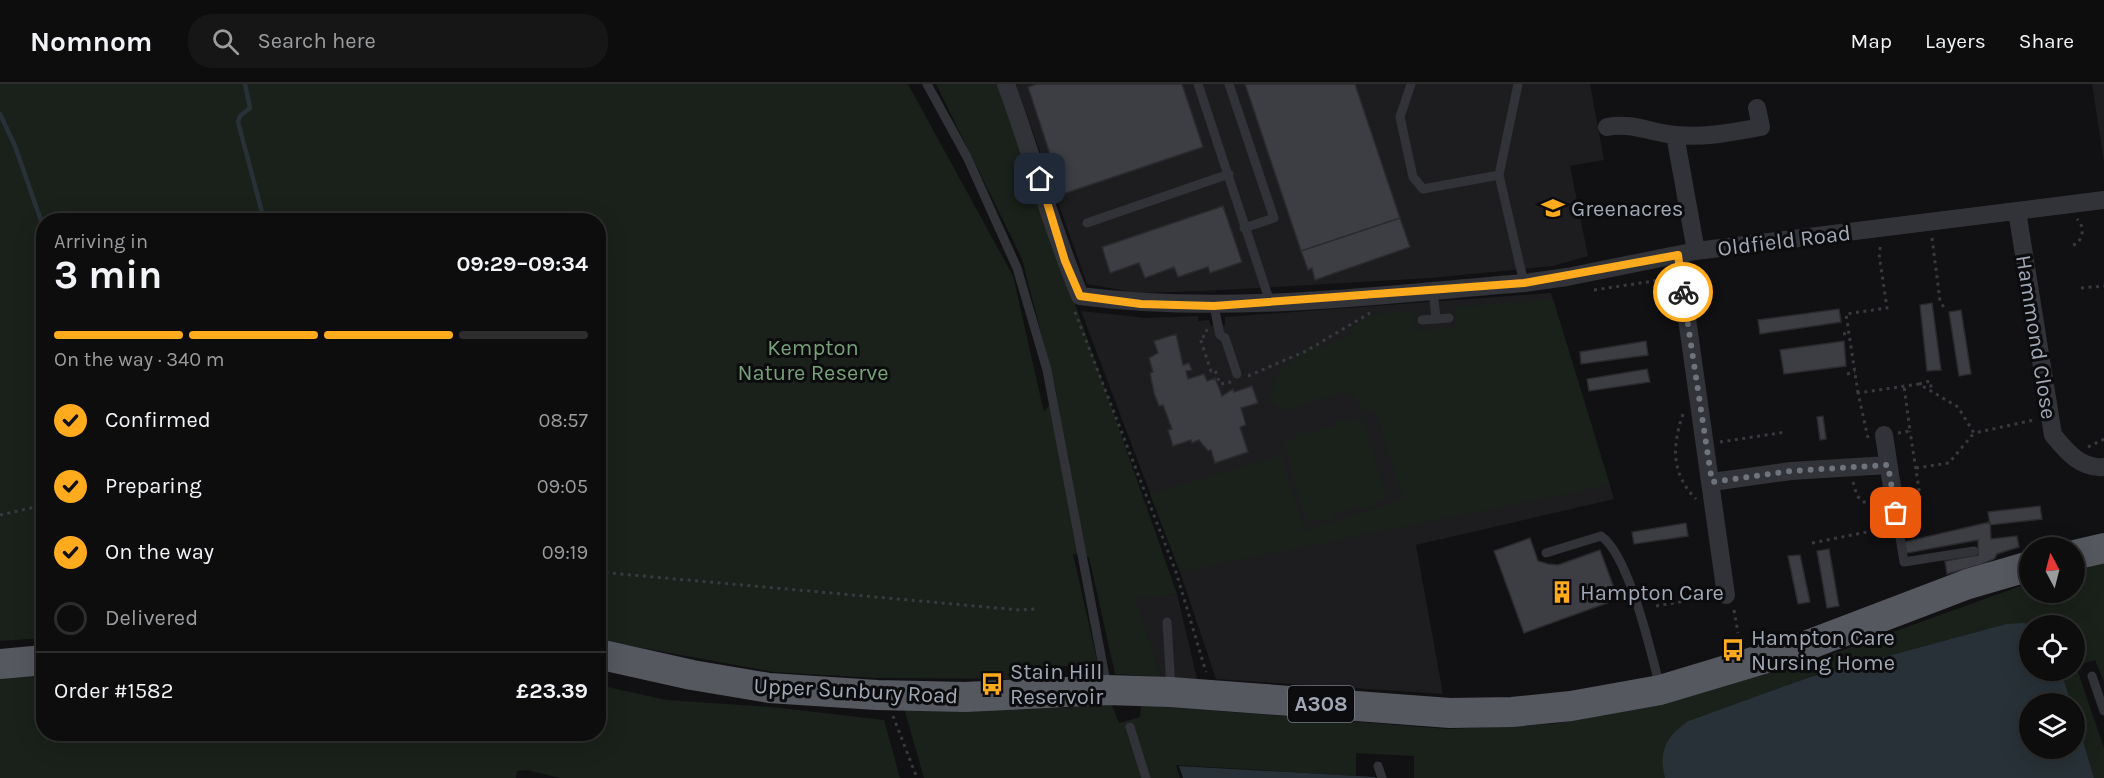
<!DOCTYPE html>
<meta charset="utf-8">
<style>
:root{--surface:#0d0d0e;--page:#161617;--text:#f1f3f6;--muted:#9a9c9e;--line:#2d2d2e;--accent:#ffab1d}
body{margin:0;font-family:Karla,sans-serif;background:var(--page);color:var(--text);height:100vh;display:flex;flex-direction:column;font-size:22px;white-space:nowrap}
*{box-sizing:border-box;margin:0}
p{font-size:20px;color:var(--muted)}
.icon{flex:none;width:33px;height:33px;fill:none;stroke:currentColor;stroke-width:2;stroke-linecap:round;stroke-linejoin:round}
.map{position:relative;flex:1;overflow:hidden}
.side{position:absolute;left:36px;top:129px;width:570px;height:528px;display:flex;flex-direction:column;background:var(--surface);border-radius:24px;box-shadow:0 6px 24px #0002,0 0 0 2px var(--line)}
.side>*{flex:none}
.needle{width:39px;rotate:353deg}
.controls{position:absolute;left:2019px;top:453px;display:grid;gap:12px}
.controls a{display:grid;place-items:center;width:66px;height:66px;border-radius:50%;background:var(--surface);box-shadow:0 6px 24px #0002,0 0 0 2px var(--line);font-size:30px}
.pin{position:absolute;display:grid;place-items:center;width:51px;height:51px;color:#fff;margin:-26px;border-radius:12px;box-shadow:0 3px 9px #0006}
.courier{position:absolute;display:grid;place-items:center;width:60px;height:60px;margin:-30px;border:4px solid #ffab1d;border-radius:50%;background:#fff;color:#222;box-shadow:0 2px 8px #0007}
.summary em{font-style:normal;font-weight:700}
.summary div{display:flex;flex-direction:column-reverse}
.summary{display:flex;align-items:center;justify-content:space-between;height:102px;padding:0 18px}
h1{font-size:39px;font-weight:700;line-height:45px}
.bar{display:grid;grid-template-columns:repeat(4,1fr);gap:9px 6px;align-content:center;height:72px;padding:0 18px}
.bar i{height:8px;border-radius:4px;background:var(--line)}
.bar .active{background:var(--accent)}
.bar p{grid-column:span 4}
.line{display:flex;align-items:center;gap:15px;padding:0 18px;border-top:2px solid var(--line)}
.line div{flex:1}
ol{padding:0 18px;list-style:none}
li{display:flex;align-items:center;gap:18px;height:66px}
li p{margin-inline-start:auto}
li .icon{padding:6px;border-radius:50%;background:var(--accent);color:#111;stroke-width:4}
li:last-child{color:var(--muted)}
li i{width:33px;height:33px;border:3px solid var(--line);border-radius:50%}
header{display:flex;align-items:center;gap:36px;box-sizing:border-box;height:84px;padding:0 30px;background:var(--surface);border-bottom:2px solid var(--line)}
header strong{font-size:28px}
nav{display:flex;gap:33px;margin-inline-start:auto;font-size:21px}
.search{width:420px;height:54px;background:var(--page);display:flex;align-items:center;gap:15px;box-sizing:border-box;padding:0 21px;border-radius:24px;color:var(--muted);font-size:22px}
.map>svg:first-child{display:block}
.built{fill:#1d1d20}
.green{fill:#19211a}
.water{fill:#273137}
.lines{fill:none;stroke-linecap:round;stroke-linejoin:round}
.stream{stroke:#273137;stroke-width:4.5}
.building{fill:#3d3e43;stroke:#2b2b2f;stroke-width:1.5}
.path{stroke:#383a3f;stroke-width:3;stroke-dasharray:3 4.5;stroke-linecap:butt}
.service{stroke:#323338;stroke-width:9}
.minor{stroke:#323338;stroke-width:18}
.trunk{stroke:#565860;stroke-width:30}
.done{stroke:#6f737c;stroke-width:6;stroke-dasharray:0 10.8}
.route{stroke:#ffab1d;stroke-width:8}
.labels{text-anchor:middle;stroke-width:6;stroke-linejoin:round;paint-order:stroke}
.shield{fill:#0c0c0e;stroke:#747983;stroke-width:1.5}
.shield-label{font-size:21px;font-weight:bold;fill:#a1a8b5}
.poi-label{font-size:22px;fill:#a1a8b5;stroke:#0c0c0e;text-anchor:start}
.street-label{font-size:22px;fill:#a1a8b5;stroke:#0c0c0e}
.park-label{font-size:22px;fill:#77a178;stroke:#0c0c0e}
</style>
<header>
<strong>Nomnom</strong>
<div class="search"><svg class="icon" aria-label="search" viewBox="0 0 24 24"><circle cx="10" cy="10" r="6"/><path d="M15 15l6 6"/></svg>Search here</div>
<nav><a>Map</a><a>Layers</a><a>Share</a></nav>
</header>
<div class="map">
<svg width="2104" height="694" viewBox="0 0 2104 694">
<rect width="100%" height="100%" fill="#111113"/>
<!-- built -->
<path class="built" d="M1016,0H1590L1604,76L1570,82L1588,172L1553,182L1430,194L1205,207L1138,209L1087,200Z
M2092,0H2104V78Z
M1551,209L1614,415L1416,461L1443,610L1216,595L1180,488L1081,227L1147,234L1198,232V237L1209,236L1211,242L1225,241V233Z
M1177,510L1197,595L1161,593L1134,514Z"/>
<!-- green -->
<path class="green" d="M0,0H908L1013,192L1044,328L1057,311L1022,175L936,0H998L1177,510L1135,515L1161,593L1115,590L1089,473L1073,470L1101,594L1082,585L1064,582L1044,595L875,594L774,588L599,556L598,136H44L43,554L0,557Z
M1553,215L1610,401L1180,488L1150,410L1281,371L1304,447L1389,420L1402,413L1376,327L1362,326L1352,311L1340,309L1283,327L1270,317C1273,287 1291,276 1314,259L1325,263L1352,249L1348,245L1372,230L1414,226L1415,246L1455,244L1454,223Z
M1362,334L1387,414L1373,419V422L1363,425L1361,422L1332,431L1333,434L1322,438L1321,434L1306,439L1283,358L1297,354L1296,350L1307,347L1308,350L1337,341L1336,338L1346,335L1347,338Z
M2104,477V597L2095,576L2076,582L2104,664V694H2094L2075,631L2074,620L2071,619L2061,587L2074,586V542L2006,540L1810,593L1688,637C1670,650 1659,671 1665,694H1414V672L1356,669V692L1176,681L1180,694H924L904,624H1064L1111,619L1119,639L1140,633L1141,621L1448,645L1553,640L1652,621L1804,580L2029,499L2030,508H2074L2075,484Z
M43,587L44,650H598L599,601L666,616L772,623L884,636L900,694H560L527,686L517,687L516,694H0V590Z"/>
<!-- water -->
<path class="water" d="M2024,539L2032,541L2030,542V586L2061,587L2071,619L2030,620V664H2074L2075,630L2094,694H1665C1658,667 1666,653 1688,637L1810,593L2006,540Z
M1179,682L1375,693L1376,694H1183Z"/>
<g class="lines">
<!-- stream -->
<path class="stream" d="M245,0L250,24L240,32L238,38L264,136
M0,30L15,62L44,145"/>
</g>
<!-- building -->
<path class="building" d="M1037,0H1182L1203,63L1063,110L1028,3Z
M1245,0H1355L1400,134L1301,167Z
M1223,122L1242,178L1210,189L1208,183L1178,193L1174,183L1145,194L1139,179L1110,189L1102,163Z
M1400,134L1410,163L1315,196L1312,184L1308,186L1301,167Z
M1932,219L1941,286L1927,287L1920,221Z
M1839,225L1841,238L1760,250L1758,236Z
M1961,226L1971,290L1959,292L1949,228Z
M1176,250L1183,281L1189,279L1192,286L1186,287L1188,295L1204,290L1207,297L1215,294L1222,312L1233,305L1234,308L1252,302L1258,319L1241,324L1246,341L1240,343L1248,368L1215,379L1211,366L1208,367L1199,356L1192,359L1191,356L1173,362L1168,346L1172,345L1163,321L1159,322L1154,309L1150,289L1153,288L1149,274L1158,269L1154,257Z
M1646,257L1648,271L1581,280L1580,268Z
M1844,257L1846,282L1784,290L1780,266Z
M1647,285L1650,298L1589,307L1587,295Z
M1823,332L1826,355L1820,356L1817,333Z
M2040,422L2042,435L1990,441L1988,428Z
M1990,438L1991,455L2017,452L2019,463L1997,470L1994,475L1980,481L1947,490L1945,477L1978,471V456L1907,469L1904,458Z
M1686,439L1688,452L1634,460L1632,448Z
M1530,454L1538,477L1548,480L1558,481L1600,466L1618,515L1524,549L1494,467Z
M1829,465L1839,522L1827,524L1817,467Z
M1800,471L1810,518L1798,520L1788,472Z"/>
<g class="lines">
<!-- path -->
<path class="path" d="M1932,154L1940,217L1946,227
M2073,161L2077,160C2083,152 2085,143 2077,135
M2081,204L2104,202
M1594,206L1667,195
M1075,228L1176,488L1206,588
M1207,245L1205,252L1200,254L1211,287L1215,286L1220,300L1231,298
M1843,250L1850,249
M1847,290L1855,288
M1248,292L1306,267L1370,229
M1919,300L1930,297L1932,308
M1858,309L1846,230L1887,224L1879,170L1881,159
M1683,330C1672,362 1671,390 1696,415
M1898,349L1910,347L1904,302
M1868,354L1858,309L1919,300L1958,323L1974,349L2034,336
M1720,358L1786,348
M2088,363L2104,355
M1916,384L1949,379L1974,349
M1853,398L1857,412L1864,418L1879,417
M1910,413L1920,412L1910,347
M0,431L44,421
M1812,459L1887,444
M598,488L1020,526L1035,525
M1656,522L1711,513
M1734,526L1738,549
M893,632L917,694"/>
<!-- service -->
<path class="service" d="M927,0L967,73L1017,184L1047,286L1107,603
M1198,0L1270,218
M1229,0L1274,134L1244,144
M1411,0L1400,33L1413,93L1423,105L1499,91
M1518,0L1499,91L1524,199
M1087,139L1229,90
M1214,222L1220,251L1225,254L1237,290
M1436,235L1449,234
M1422,236L1436,235L1433,206
M1894,416L1904,478L1974,467
M1546,469L1601,452C1629,471 1651,568 1660,603
M1167,538L1171,605
M2092,592L2104,627
M1130,643L1146,694
M1378,682L1382,694"/>
<!-- minor -->
<path class="minor" d="M1006,0C1032,70 1051,143 1080,212C1227,231 1377,211 1524,199L1567,193L1696,167L2104,116
M1607,43C1632,38 1652,49 1676,51C1705,54 1733,48 1761,43L1757,24
M1675,51L1696,167
M2017,127L2053,351C2067,368 2081,385 2104,383
M1678,171L1726,511
M1884,351L1894,416
M1712,398L1791,387L1888,381"/>
<!-- trunk -->
<path class="trunk" d="M2074,471L2104,464
M598,570L692,591L769,604L877,611L965,613L1107,606L1170,608L1450,629L1512,628L1571,622L1660,606L1800,564L1968,500L2030,482
M0,580L44,576"/>
</g>
<g class="lines">
<!-- done -->
<path class="done" d="M1683,208L1712,398L1791,387L1888,381L1896,429"/>
<!-- route -->
<path class="route" d="M1040,95L1065,177L1080,212L1141,220L1214,222L1524,199L1678,171L1683,208"/>
</g>
<!-- icons -->
<defs>
<g id="school-bare" transform="scale(1.8)"><path d="M0-5L7-2L0 1L-7-2ZM-4 1L0 2.5L4 1V4Q0 6-4 4Z" fill="#ffab1d" stroke="#0c0c0e" stroke-width="2.5" paint-order="stroke"/></g>
<g id="building-bare" transform="scale(1.8)"><path d="M-4-6H4V6H1V3H-1V6H-4ZM-2.5-4.3h1.7v1.8h-1.7ZM.8-4.3h1.7v1.8H.8ZM-2.5-1h1.7V.8h-1.7ZM.8-1h1.7V.8H.8Z" fill="#ffab1d" stroke="#0c0c0e" stroke-width="2.5" paint-order="stroke"/></g>
<g id="bus-bare" transform="scale(1.8)"><path d="M-5-6H5V4H4V6H2V4H-2V6H-4V4H-5ZM-3.5-4V0h7V-4ZM-3.5 1.2v1.5H-2V1.2ZM2 1.2v1.5H3.5V1.2Z" fill="#ffab1d" stroke="#0c0c0e" stroke-width="2.5" paint-order="stroke"/></g>
</defs>
<g fill-rule="evenodd">
<use href="#school-bare" x="1553" y="124"/>
<use href="#building-bare" x="1562" y="508"/>
<use href="#bus-bare" x="1733" y="566"/>
<use href="#bus-bare" x="992" y="600"/>
</g>
<g class="labels">
<!-- shield labels -->
<rect class="shield" x="1288" y="602" width="66" height="36" rx="4.5"/>
<g class="shield-label">
<text x="1321" y="627">A308</text>
</g>
<!-- poi labels -->
<g class="poi-label">
<text x="1571" y="132">Greenacres</text>
<text x="1580" y="516">Hampton Care</text>
<text x="1751" y="561">Hampton Care<tspan x="1751" dy="25">Nursing Home</tspan></text>
<text x="1010" y="595">Stain Hill<tspan x="1010" dy="25">Reservoir</tspan></text>
</g>
<!-- street labels -->
<g class="street-label">
<text transform="translate(1784 156) rotate(-7)" y="8">Oldfield Road</text>
<text transform="translate(2037 253) rotate(81)" y="8">Hammond Close</text>
<text transform="translate(856 606) rotate(3)" y="8">Upper Sunbury Road</text>
</g>
<!-- park labels -->
<g class="park-label">
<text x="813" y="271">Kempton<tspan x="813" dy="25">Nature Reserve</tspan></text>
</g>
</g>
</svg>
<div class="controls">
<a><svg class="needle" viewBox="-14 -14 28 28"><path d="M0-13l5 13h-10z" fill="#e53935"/><path d="M0 13l5-13h-10z" fill="#9a9c9e"/></svg></a>
<a><svg class="icon" aria-label="locate" viewBox="0 0 24 24"><circle cx="12" cy="12" r="6"/><path d="M12 2v4M12 18v4M2 12h4M18 12h4"/></svg></a>
<a><svg class="icon" aria-label="layers" viewBox="0 0 24 24"><path d="M12 4l9 5-9 5-9-5zM3 14l9 5 9-5"/></svg></a>
</div>
<div class="pin" style="left:1896px;top:429px;background:#ea580c"><svg class="icon" aria-label="bag" viewBox="0 0 24 24"><path d="M5 8h14l-1 12H6zM9 8a3 3 0 0 1 6 0"/></svg></div>
<div class="pin" style="left:1040px;top:95px;background:#1f2937"><svg class="icon" aria-label="home" viewBox="0 0 24 24"><path d="M3 11l9-7 9 7M6 9v11h12V9"/></svg></div>
<div class="courier" style="left:1683px;top:208px"><svg class="icon" aria-label="bike" viewBox="0 0 24 24"><circle cx="6" cy="16" r="4"/><circle cx="18" cy="16" r="4"/><path d="M6 16l4-8h5l3 8M10 8l3 8H6M13 5h3"/></svg></div>
<section class="side">
<div class="summary"><div><h1>3 min</h1><p>Arriving in</p></div><em>09:29–09:34</em></div>
<div class="bar"><i class="active"></i><i class="active"></i><i class="active"></i><i></i><p>On the way · 340 m</p></div>
<ol>
<li><svg class="icon" aria-label="check" viewBox="0 0 24 24"><path d="M5 12l5 5 9-10"/></svg>Confirmed<p>08:57</p></li>
<li><svg class="icon" aria-label="check" viewBox="0 0 24 24"><path d="M5 12l5 5 9-10"/></svg>Preparing<p>09:05</p></li>
<li><svg class="icon" aria-label="check" viewBox="0 0 24 24"><path d="M5 12l5 5 9-10"/></svg>On the way<p>09:19</p></li>
<li><i></i>Delivered</li>
</ol>
<div class="line" style="height:78px"><div>Order #1582</div><b>£23.39</b></div>
</section>
</div>
